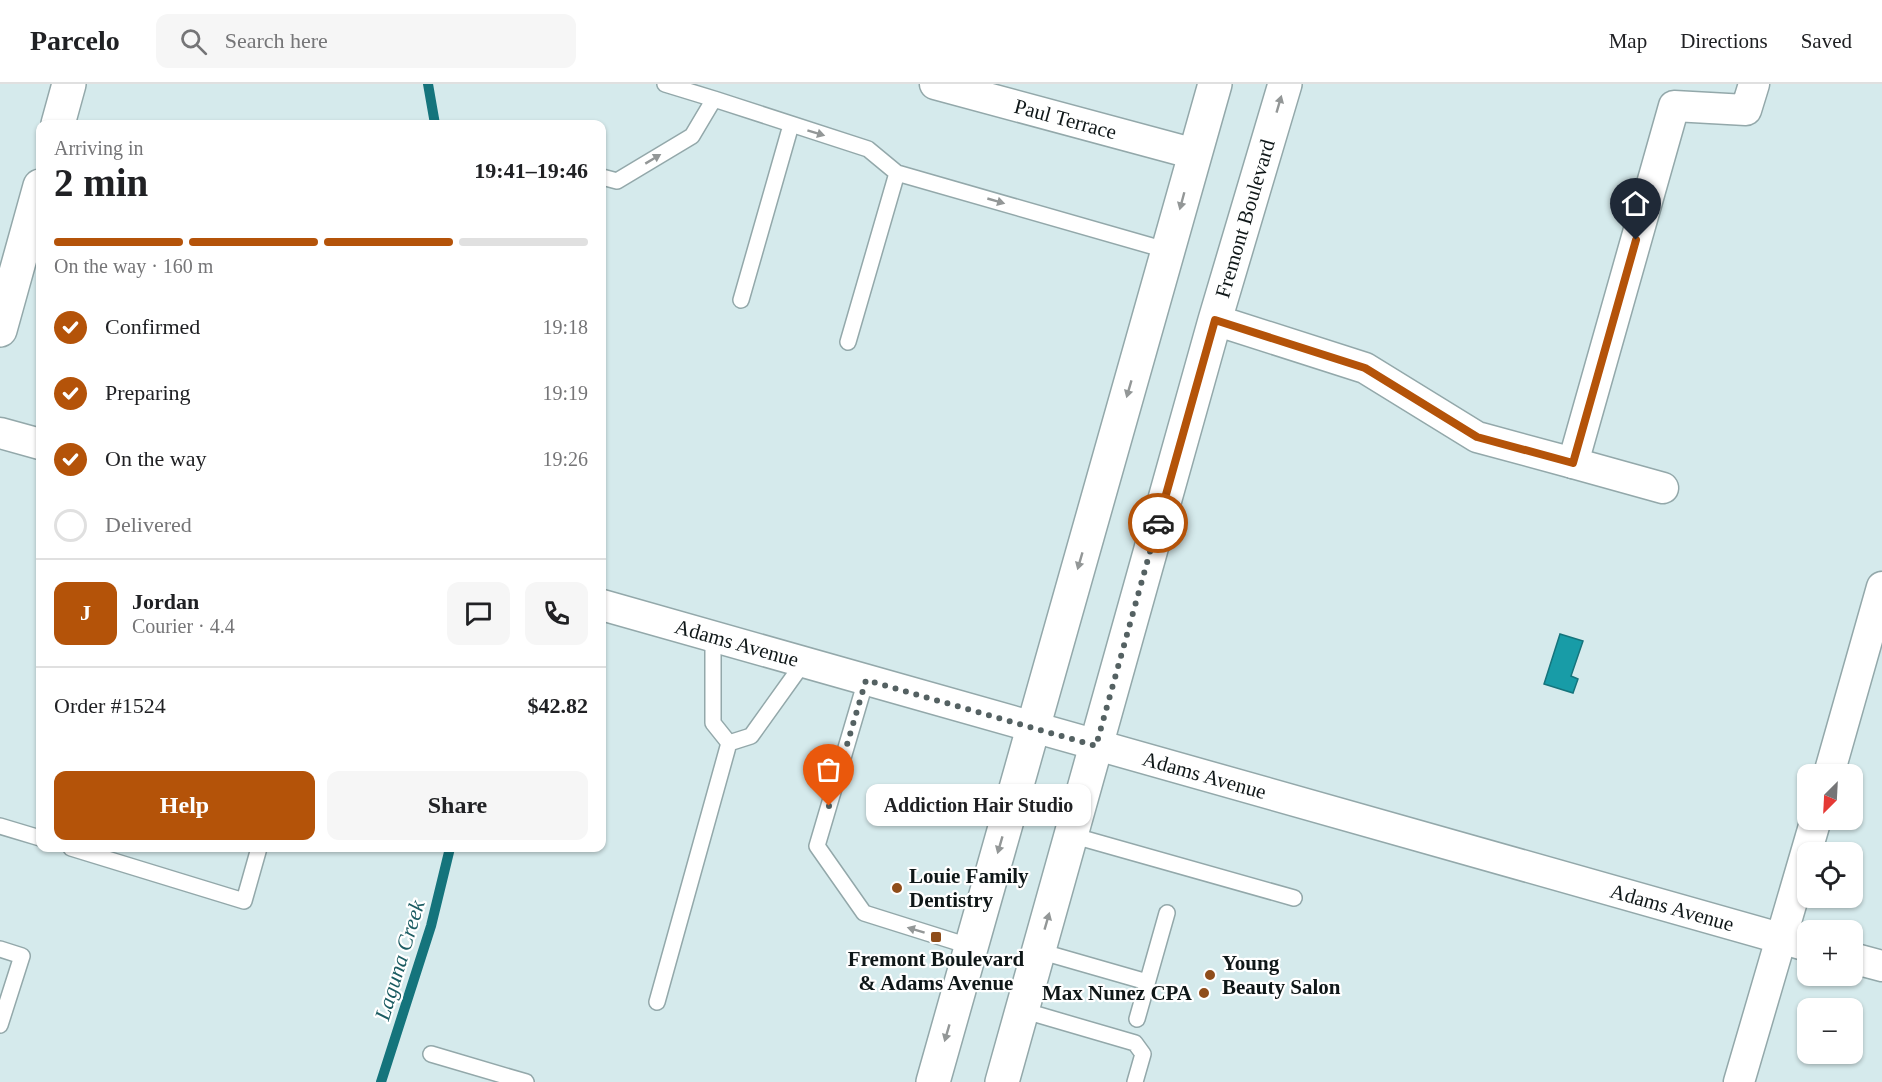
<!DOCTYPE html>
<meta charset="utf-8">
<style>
:root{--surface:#fff;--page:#f6f6f6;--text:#202124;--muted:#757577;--line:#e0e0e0;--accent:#b45309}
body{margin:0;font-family:"Times New Roman",serif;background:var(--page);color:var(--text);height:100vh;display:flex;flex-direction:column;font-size:22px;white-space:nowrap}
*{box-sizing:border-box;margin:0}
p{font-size:20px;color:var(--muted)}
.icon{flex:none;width:33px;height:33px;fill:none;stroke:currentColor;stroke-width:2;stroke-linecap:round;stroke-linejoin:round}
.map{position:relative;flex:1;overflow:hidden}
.side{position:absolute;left:36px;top:36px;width:570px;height:732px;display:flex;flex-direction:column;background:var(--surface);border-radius:12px;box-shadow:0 2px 4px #0004}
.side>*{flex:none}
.needle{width:39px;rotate:204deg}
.tools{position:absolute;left:1797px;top:680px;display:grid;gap:12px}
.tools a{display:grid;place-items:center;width:66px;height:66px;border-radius:12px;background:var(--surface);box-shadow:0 2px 4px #0004;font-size:30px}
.pin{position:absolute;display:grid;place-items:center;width:51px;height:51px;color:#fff;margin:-62px -26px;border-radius:50% 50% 50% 0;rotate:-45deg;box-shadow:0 0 6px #0007}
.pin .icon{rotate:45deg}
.courier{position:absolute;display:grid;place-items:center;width:60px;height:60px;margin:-30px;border:4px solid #b45309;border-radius:50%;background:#fff;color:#222;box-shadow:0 2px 8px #0007}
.bubble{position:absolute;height:42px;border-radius:12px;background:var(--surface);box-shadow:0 2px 4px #0004;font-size:20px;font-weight:700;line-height:42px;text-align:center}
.headline em{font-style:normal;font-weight:700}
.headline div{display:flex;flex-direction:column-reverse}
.headline{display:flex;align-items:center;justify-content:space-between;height:102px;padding:0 18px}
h1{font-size:39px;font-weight:700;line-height:45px}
.bar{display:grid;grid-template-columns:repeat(4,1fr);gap:9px 6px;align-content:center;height:72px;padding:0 18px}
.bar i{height:8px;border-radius:4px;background:var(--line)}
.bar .active{background:var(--accent)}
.bar p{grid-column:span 4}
.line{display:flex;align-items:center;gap:15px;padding:0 18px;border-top:2px solid var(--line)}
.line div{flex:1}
.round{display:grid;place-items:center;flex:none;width:63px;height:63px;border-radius:12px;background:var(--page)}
ol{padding:0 18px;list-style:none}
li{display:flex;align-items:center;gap:18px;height:66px}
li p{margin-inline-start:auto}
li .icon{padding:6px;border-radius:50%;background:var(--accent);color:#fff;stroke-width:4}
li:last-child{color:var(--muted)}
li i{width:33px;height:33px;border:3px solid var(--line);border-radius:50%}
.cta{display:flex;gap:12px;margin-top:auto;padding:12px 18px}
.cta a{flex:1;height:69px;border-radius:12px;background:var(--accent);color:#fff;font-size:24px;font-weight:700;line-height:69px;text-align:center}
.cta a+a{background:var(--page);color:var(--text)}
header{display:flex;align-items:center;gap:36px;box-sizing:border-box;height:84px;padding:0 30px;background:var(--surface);border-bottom:2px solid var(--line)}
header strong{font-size:28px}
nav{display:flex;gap:33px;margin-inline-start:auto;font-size:21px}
.search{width:420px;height:54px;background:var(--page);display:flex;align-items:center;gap:15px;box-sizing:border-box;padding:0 21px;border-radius:12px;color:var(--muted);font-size:22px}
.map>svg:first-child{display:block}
.water{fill:#189ca7;stroke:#15747c;stroke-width:1.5}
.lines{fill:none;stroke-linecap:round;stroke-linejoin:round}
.stream{stroke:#15747c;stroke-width:10}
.service-casing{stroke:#93a8aa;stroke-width:18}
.minor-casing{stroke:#93a8aa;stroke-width:33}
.tertiary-casing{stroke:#93a8aa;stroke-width:36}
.primary-casing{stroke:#93a8aa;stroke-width:36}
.service{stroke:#fff;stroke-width:15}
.minor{stroke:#fff;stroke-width:30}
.tertiary{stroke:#fff;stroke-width:33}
.primary{stroke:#fff;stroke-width:33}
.oneway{fill:#939797}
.done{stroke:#546162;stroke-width:6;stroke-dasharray:0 10.8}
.route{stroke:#b45309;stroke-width:8}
.poi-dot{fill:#8f4d1a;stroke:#fff;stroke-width:2}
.labels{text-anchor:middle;stroke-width:4.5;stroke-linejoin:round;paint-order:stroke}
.street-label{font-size:21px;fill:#0f1718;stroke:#fff}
.poi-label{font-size:21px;font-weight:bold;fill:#0f1718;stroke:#fff;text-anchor:start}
.water-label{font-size:22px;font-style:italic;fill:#1c5c62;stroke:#fff}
</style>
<header>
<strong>Parcelo</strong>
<div class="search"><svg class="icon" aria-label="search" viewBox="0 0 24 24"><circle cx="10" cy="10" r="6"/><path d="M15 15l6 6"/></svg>Search here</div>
<nav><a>Map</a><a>Directions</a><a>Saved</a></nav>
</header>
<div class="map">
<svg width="1882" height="998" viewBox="0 0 1882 998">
<rect width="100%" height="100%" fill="#d5eaec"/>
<!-- water -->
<path class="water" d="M1560,550L1583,557L1571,592L1578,595L1573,609L1544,600Z"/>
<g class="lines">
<!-- stream -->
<path class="stream" d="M428,0L435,40
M381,998L431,842L450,764"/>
<!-- service casing -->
<g class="service-casing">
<path id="service" d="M665,0L714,15
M602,93L617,97L692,52L714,15L868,65L897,89L1169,167
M741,216L791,41
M848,258L897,89
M713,553V639L729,659
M866,596L817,762L864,829L972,863
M0,742L40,754
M1071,751L1294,814
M71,764L244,817L259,764
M0,865L22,872L0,941
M1039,867L1147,898
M657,918L729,659L751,652L804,578
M1022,926L1135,959L1143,970L1135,998
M1137,935L1167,829
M431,970L526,998"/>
</g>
<!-- minor casing -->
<g class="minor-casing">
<g id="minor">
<path id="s1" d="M935,0L1195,70"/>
<path d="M1215,236L1365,284L1477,353L1573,379L1674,22L1746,26L1754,0"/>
<path d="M0,349L40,360"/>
<path d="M1573,379L1663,404"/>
<path id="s2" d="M602,521L1808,862"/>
<path d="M1829,690L1882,503"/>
<path d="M1852,874L1882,882"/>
<path d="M1739,998L1816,735"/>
</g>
</g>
<!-- tertiary casing -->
<g class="tertiary-casing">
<path id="tertiary" d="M58,40L69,0
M0,246L40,102"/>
</g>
<!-- primary casing -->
<g class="primary-casing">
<g id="primary">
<path d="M933,998L1215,0"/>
<path id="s3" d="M1002,998L1215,236L1285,0"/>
</g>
</g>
<!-- service -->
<use href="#service" class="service"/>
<!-- minor -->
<use href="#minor" class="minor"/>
<!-- tertiary -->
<use href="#tertiary" class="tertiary"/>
<!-- primary -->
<use href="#primary" class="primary"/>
</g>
<!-- one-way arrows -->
<defs><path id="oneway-solid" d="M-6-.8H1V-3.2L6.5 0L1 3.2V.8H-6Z" transform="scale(1.5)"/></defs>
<g class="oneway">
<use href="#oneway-solid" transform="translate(1279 20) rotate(-74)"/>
<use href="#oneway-solid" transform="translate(816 49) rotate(17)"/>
<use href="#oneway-solid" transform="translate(653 75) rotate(-31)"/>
<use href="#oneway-solid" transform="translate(996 117) rotate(16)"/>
<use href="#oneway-solid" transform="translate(1182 117) rotate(105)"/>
<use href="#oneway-solid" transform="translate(1129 305) rotate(106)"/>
<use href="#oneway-solid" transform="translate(1080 477) rotate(106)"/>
<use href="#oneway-solid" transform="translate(1000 761) rotate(106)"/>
<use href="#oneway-solid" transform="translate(1047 837) rotate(-74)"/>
<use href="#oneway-solid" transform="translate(916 846) rotate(-163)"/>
<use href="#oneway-solid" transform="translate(947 949) rotate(106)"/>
</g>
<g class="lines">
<!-- done -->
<path class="done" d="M829,722L866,596L1096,662L1158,439"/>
<!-- route -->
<path class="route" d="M1158,439L1215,236L1365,284L1477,353L1573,379L1636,156"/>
</g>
<!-- markers -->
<g class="poi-dot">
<circle cx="897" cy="804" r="6"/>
<rect x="930" y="847" width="12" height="12" rx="3"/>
<circle cx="1210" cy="891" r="6"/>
<circle cx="1204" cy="909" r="6"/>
</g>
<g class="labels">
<!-- street labels -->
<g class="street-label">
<text dy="7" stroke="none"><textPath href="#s1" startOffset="135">Paul Terrace</textPath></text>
<text dy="7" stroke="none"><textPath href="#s3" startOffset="897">Fremont Boulevard</textPath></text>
<text dy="7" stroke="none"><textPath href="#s2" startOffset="140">Adams Avenue</textPath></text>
<text dy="7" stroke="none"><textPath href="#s2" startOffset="626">Adams Avenue</textPath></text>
<text dy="7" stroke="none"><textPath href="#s2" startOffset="1112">Adams Avenue</textPath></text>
</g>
<!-- poi labels -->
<g class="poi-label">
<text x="909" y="799">Louie Family<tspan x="909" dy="24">Dentistry</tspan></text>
<text x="936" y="882" text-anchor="middle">Fremont Boulevard<tspan x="936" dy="24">&amp; Adams Avenue</tspan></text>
<text x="1222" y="886">Young<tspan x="1222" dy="24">Beauty Salon</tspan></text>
<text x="1192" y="916" text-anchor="end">Max Nunez CPA</text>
</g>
<!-- water labels -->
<g class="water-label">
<text transform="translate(399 876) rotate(-73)" y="8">Laguna Creek</text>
</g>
</g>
</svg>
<div class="tools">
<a><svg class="needle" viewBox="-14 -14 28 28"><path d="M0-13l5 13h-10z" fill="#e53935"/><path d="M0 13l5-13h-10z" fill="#757577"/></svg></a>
<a><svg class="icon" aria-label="locate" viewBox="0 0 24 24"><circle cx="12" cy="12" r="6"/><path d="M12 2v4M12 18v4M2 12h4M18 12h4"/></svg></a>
<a>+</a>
<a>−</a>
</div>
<div class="pin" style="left:829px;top:722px;background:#ea580c"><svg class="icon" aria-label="bag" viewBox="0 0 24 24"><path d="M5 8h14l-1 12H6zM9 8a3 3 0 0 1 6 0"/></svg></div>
<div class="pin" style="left:1636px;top:156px;background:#1f2937"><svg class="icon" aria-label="home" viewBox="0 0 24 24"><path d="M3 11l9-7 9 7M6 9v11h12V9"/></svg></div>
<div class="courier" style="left:1158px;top:439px"><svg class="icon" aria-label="car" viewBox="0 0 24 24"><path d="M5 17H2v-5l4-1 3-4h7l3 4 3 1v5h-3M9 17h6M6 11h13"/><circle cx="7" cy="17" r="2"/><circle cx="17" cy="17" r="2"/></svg></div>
<div class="bubble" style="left:866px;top:700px;width:225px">Addiction Hair Studio</div>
<section class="side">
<div class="headline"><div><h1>2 min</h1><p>Arriving in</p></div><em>19:41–19:46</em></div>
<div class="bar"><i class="active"></i><i class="active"></i><i class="active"></i><i></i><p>On the way · 160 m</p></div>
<ol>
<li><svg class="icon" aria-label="check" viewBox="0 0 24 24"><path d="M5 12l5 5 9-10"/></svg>Confirmed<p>19:18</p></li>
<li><svg class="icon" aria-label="check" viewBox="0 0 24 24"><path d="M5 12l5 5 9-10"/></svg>Preparing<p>19:19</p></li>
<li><svg class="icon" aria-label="check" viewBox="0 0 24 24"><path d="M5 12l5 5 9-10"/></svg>On the way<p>19:26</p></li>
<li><i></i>Delivered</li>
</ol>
<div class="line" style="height:108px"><b class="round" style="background:var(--accent);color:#fff">J</b><div><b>Jordan</b><p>Courier · 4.4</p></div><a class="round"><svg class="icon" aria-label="chat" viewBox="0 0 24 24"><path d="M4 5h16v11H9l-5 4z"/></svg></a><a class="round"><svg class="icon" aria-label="phone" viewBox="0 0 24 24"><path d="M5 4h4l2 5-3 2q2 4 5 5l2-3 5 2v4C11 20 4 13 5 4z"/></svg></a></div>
<div class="line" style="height:78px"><div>Order #1524</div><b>$42.82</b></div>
<div class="cta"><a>Help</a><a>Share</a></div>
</section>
</div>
